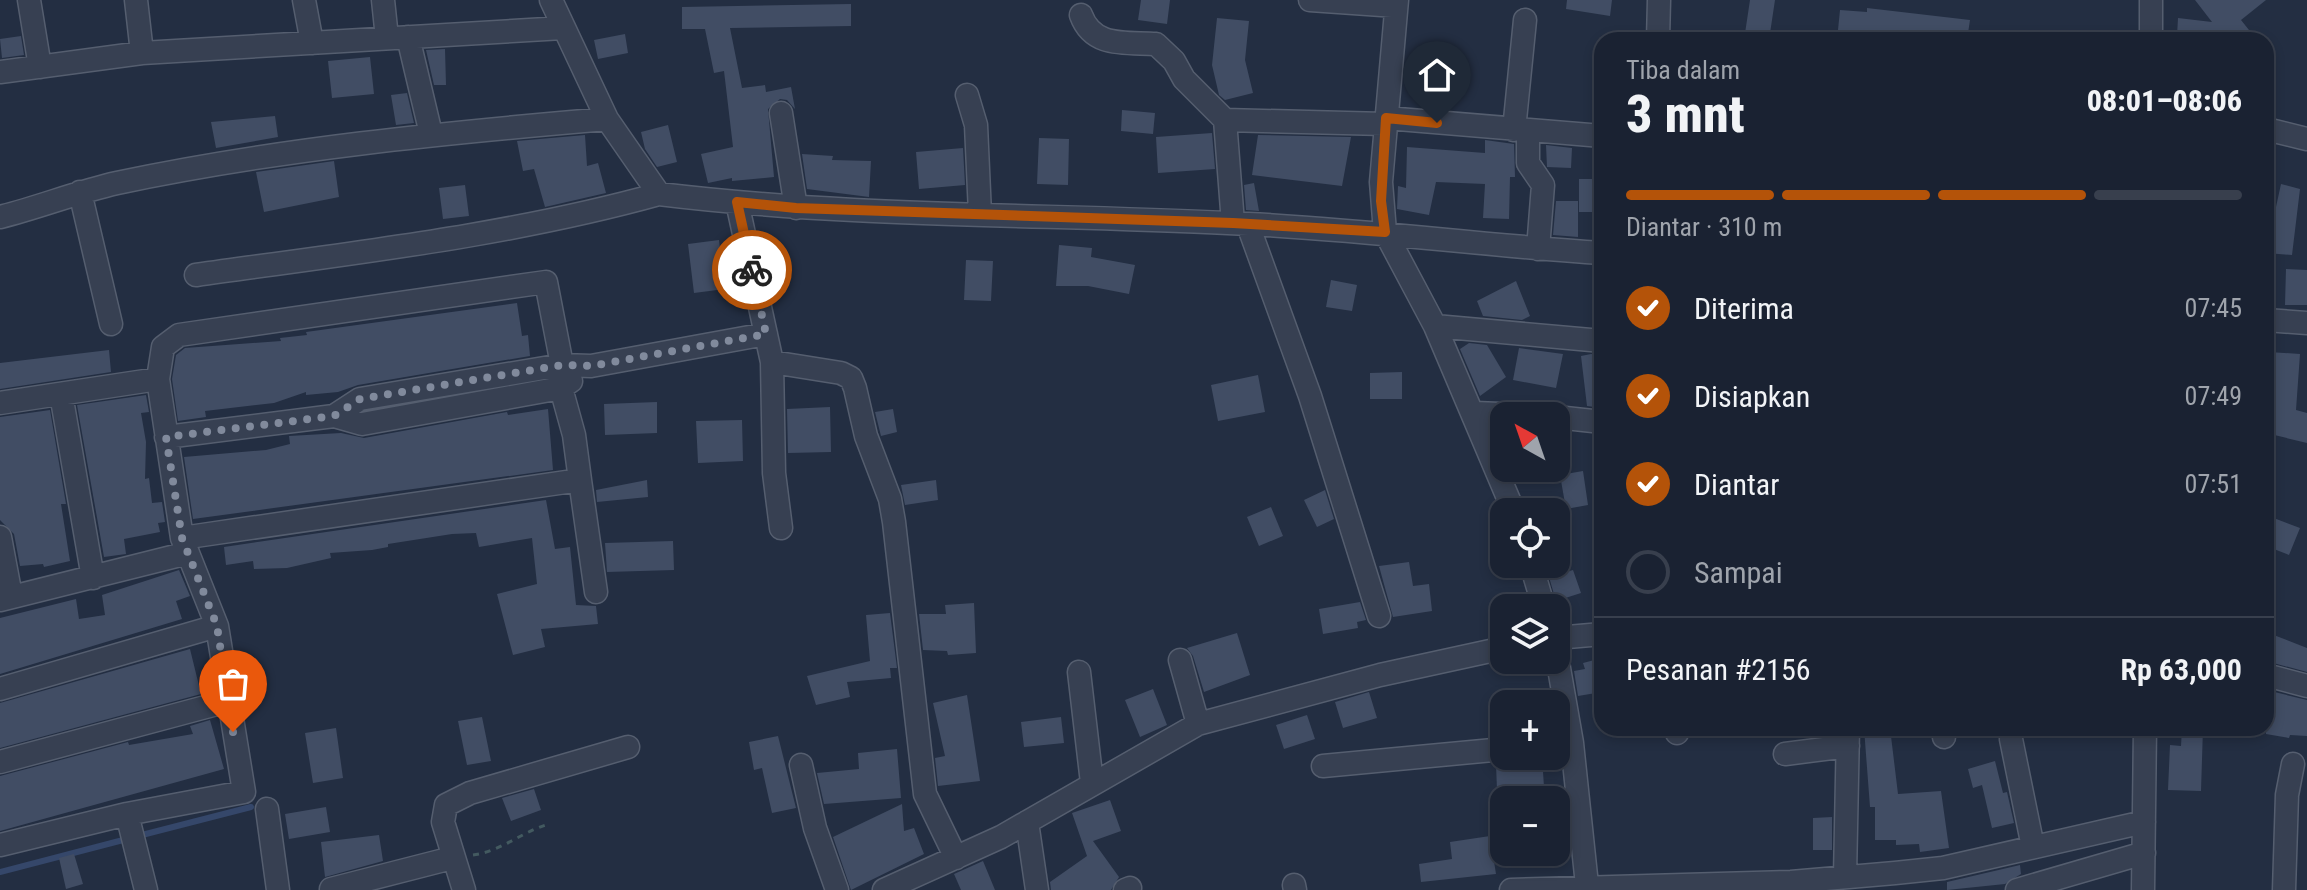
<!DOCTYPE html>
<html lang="id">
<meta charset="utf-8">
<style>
:root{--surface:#1a2232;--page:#272f3e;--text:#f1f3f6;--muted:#9fa4ac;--line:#383f4d;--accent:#b45309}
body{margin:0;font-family:"Roboto Condensed",sans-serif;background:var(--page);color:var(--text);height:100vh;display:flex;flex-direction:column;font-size:30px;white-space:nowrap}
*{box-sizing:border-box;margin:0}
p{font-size:26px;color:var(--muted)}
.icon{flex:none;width:44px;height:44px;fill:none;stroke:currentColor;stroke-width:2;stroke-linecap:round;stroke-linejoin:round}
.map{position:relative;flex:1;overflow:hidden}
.side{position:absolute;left:1594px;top:32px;width:680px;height:704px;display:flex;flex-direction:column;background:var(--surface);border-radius:24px;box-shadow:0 4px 12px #0003,0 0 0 2px var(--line)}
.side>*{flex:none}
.needle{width:52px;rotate:320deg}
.buttons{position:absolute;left:1490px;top:402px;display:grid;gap:16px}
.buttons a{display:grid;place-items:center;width:80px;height:80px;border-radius:16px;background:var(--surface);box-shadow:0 4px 12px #0003,0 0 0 2px var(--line);font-size:40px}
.pin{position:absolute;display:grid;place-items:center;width:68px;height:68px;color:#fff;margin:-82px -34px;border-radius:50% 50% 50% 0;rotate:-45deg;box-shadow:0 0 8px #0007}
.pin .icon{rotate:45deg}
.courier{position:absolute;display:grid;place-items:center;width:80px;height:80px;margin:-40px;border:6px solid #b45309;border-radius:50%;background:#fff;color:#222;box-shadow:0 2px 10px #0007}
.headline em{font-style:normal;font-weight:800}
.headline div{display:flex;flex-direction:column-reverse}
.headline{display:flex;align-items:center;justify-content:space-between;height:136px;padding:0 32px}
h1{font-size:52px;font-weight:800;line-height:60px}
.bar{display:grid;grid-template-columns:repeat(4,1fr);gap:12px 8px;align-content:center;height:96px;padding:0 32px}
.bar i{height:10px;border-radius:6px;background:var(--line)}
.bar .active{background:var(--accent)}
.bar p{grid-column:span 4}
.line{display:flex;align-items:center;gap:20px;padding:0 32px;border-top:2px solid var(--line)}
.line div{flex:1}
ol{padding:0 32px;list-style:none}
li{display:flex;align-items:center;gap:24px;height:88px}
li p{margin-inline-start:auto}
li .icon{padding:8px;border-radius:50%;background:var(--accent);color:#fff;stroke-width:4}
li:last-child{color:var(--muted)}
li i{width:44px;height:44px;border:4px solid var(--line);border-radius:50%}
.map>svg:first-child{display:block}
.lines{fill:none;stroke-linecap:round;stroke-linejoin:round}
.stream{stroke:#35476a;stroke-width:6}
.building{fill:#414d64}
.minor-casing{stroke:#555e6f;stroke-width:25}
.path{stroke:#435a60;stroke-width:3;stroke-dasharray:6 6;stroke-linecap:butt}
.minor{stroke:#374052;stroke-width:22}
.done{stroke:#818a9c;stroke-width:8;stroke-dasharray:0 14.4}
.route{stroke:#b45309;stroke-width:10}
</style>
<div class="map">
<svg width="2307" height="890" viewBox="0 0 2307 890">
<rect width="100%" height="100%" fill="#232e42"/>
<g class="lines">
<!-- stream -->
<path class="stream" d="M138,836L251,807
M0,872L127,839"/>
</g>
<!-- building -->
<path class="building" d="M1141,0H1170L1167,24L1138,20Z
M1567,0H1612L1610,16L1566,9Z
M1750,0H1775L1769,40H1744Z
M2195,0H2266L2241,20L2257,40L2177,36L2178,18L2212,22Z
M851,4V26L730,28L742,88L765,85L766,92L791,87L795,109L787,100L780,99L768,109L774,177L732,181V178L708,183L701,154L733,147L724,71L714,73L705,29H682V7Z
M1867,8L1970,20L1967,40H1837L1840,10L1867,12Z
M1217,18L1249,21L1245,60L1253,93L1225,100L1219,95L1212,65Z
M625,34L628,53L598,59L594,40Z
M21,36L24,55L2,58L0,39Z
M445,49L446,85H434L426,50Z
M370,57L374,94L332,98L328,61Z
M407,93L414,123L396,125L391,95Z
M1122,110L1155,113L1153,134L1121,131Z
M275,116L278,137L216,148L211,122Z
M668,125L677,162L657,167L645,149L641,132Z
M1212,133L1215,169L1158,173L1156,137Z
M585,135L587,166L598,163L606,193L545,207L534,169L523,171L517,141Z
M1258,135L1351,137L1342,186L1252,175Z
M1039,138L1069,139L1068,185L1037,184Z
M1485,140L1514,144L1515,177H1510L1509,219L1483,218L1485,184L1436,182L1429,215L1397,209L1398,186L1406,188L1407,147L1485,153Z
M1546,145L1572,148L1571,168L1547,167Z
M963,148L965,185L919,189L916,152Z
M802,154L833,156L832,160L871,161L869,197L807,189Z
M334,161L339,197L264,212L256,172Z
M1579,179H1602V212H1579Z
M1254,183L1259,211L1246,210L1244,185Z
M2281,184L2300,189L2292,255L2266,253V206L2276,207Z
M465,185L469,216L443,219L439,188Z
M1556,201H1578V237L1553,235Z
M719,240L725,289L694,293L688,244Z
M1059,245L1092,248L1091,257L1135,265L1129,294L1088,286H1056Z
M966,260L993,261L991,301L964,300Z
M2286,269L2307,270V305H2285Z
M1331,280L1357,285L1352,311L1326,307Z
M1516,281L1530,316L1522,320L1483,316L1477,301Z
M517,303L522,336L528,335L530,356L358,385L338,392L306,395V392L274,403L205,411L206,417L178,421L172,379L176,355L185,348L281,341L280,338L307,335L306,332Z
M1469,343L1487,345L1506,377L1480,396L1460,349Z
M1519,348L1563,354L1556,388L1513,380Z
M109,350L111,372L0,389V363Z
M2269,352L2300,354L2296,410L2307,413V443L2266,433Z
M1591,354L1602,355V408L1587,406L1581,356Z
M1402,372V399H1370V373Z
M1258,375L1265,412L1218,421L1211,385Z
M146,395L149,412L141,413L146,442L145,479L149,478L152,503L162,502L165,522L158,523L160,532L124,539L126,554L104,557L77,405Z
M657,402V433L605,435L604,404Z
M830,407L831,452L788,453L787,409Z
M548,409L553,470L193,519L184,457L266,450L290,444L289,436L341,433L364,438L507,412L508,415Z
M893,409L897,432L881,436L875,412Z
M50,410L66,504H61L70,561L44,567L43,564L20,566L14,534L0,520V417Z
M742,420L743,461L698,463L696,421Z
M1583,471L1588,505L1566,509L1560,475Z
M647,480L648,497L597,502L596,490Z
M936,480L938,500L905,505L901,485Z
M1325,490L1334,519L1317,527L1304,500Z
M546,500L555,549L570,547L576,605L596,606L598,624L541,629L545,647L513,655L497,594L537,584L532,538L479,547L476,533L452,534L388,544V547L372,550L330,553L331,558L287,568L254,569L253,561L226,565L224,547Z
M1271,507L1283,536L1259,546L1247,517Z
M2266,515L2300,528L2289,555L2266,546Z
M673,541L674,570L607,572L605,543Z
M1409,562L1413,586L1429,584L1432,611L1393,617L1379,566Z
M179,570L190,596L176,601L182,619L0,674V618L76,599L79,619L105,615L102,595Z
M1573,570L1581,593L1556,601L1549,577Z
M1360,602L1366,620L1357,622L1358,628L1323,634L1319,609Z
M974,603L976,653L948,655L947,651L923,650L919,614H946L945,605Z
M890,613L897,668H890L891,678L847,682L850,697L816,705L807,676L870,661L866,615Z
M2266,632L2307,648V672L2266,661Z
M1237,633L1250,675L1204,692L1193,656L1187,648Z
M190,649L201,694L0,748V703Z
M1602,658V692L1578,696L1574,671L1585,669L1583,663Z
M1153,689L1167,725L1140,737L1125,700Z
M2266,690L2307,700V736L2290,735L2289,738L2266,734Z
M1369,692L1377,718L1343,728L1335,702Z
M967,695L980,781L938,786L935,758L945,756L933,703Z
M1307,715L1315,739L1284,749L1276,725Z
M482,717L491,761L467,765L458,721Z
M1061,717L1064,743L1024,747L1021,722Z
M210,720L224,769L0,831V776L128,742L129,745L193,734L190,726Z
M336,728L343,778L313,783L305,733Z
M1864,728H1890L1898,794L1941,791L1949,848L1920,852L1919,844L1896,845V840H1875V807H1870Z
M2182,728H2203L2201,791L2168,790L2170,745L2181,746Z
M778,736L796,808L772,813L762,768L754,770L749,742Z
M897,749L901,798L824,804L817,773L859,769L858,753Z
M1542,756L1544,787L1497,790L1496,764L1515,757Z
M1995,761L2003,793L2007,792L2014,823L1992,828L1982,785L1973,788L1968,769Z
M534,789L541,810L511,821L502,798Z
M1110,800L1121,831L1093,841L1119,877L1111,890H1051L1050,882L1087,856L1072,813Z
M902,804L904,831L914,828L924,854L851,890L833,837Z
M326,807L330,832L289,839L285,814Z
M1832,817V850H1813V818Z
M379,835L383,861L325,877L321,842Z
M1490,836L1496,874L1421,882L1419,864L1452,859L1450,842Z
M74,854L83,884L66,889L59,858Z
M983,861L995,890H961L954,874Z
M2020,865L2021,874L2005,884L1947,890V882Z"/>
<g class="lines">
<!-- minor casing -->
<g class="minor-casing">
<path id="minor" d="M29,0L40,67
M136,0L142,53
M304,0L312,43
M383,0L387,38
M551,0L607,119L659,194C848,217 1038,214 1228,223C1353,228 1477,245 1602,253
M1310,0L1396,6
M1397,0L1381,182L1385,232L1435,326L1514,512
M1081,15C1093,48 1125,42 1156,44L1174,61L1184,79L1225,120L1233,223
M408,37L431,134
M1658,40L1659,0
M2151,40V0
M0,72L142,53L563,28
M967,95L976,125L980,214
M781,113L796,208
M1386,118L1602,136
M1225,120L1385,124
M2266,129L2307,139
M1514,130L1525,20
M1528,132V163L1543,185L1538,249
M80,192L111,324
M737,202L772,362L774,473L781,528
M0,217C40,207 77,192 117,183C278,149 443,133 607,119
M1248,225L1310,396L1379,616
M196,275C351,253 508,236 659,194
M2266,320L2307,323
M1435,326L1602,341
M772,362L841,373L851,378L855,388L866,436L890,499L894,522L925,794L956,858
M61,394L93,578
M0,403L158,379
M1475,413L1548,416
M334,416L360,399L562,365L591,366L766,334
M1556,417L1602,422
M166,437L334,416L362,424L561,388L571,381
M580,480L596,592
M0,537L11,596
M1531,564L1544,608
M0,600L188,553
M1556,638L1602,634
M1556,651L1572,743L1587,885
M1180,660L1198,724
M1079,672L1092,783
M2266,675L2307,686
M0,689L217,626
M1677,728V733
M1943,728L1944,737
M2011,739L2033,847
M1785,754L1848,746
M0,762L228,701
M801,765L815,828L837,890
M1323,766L1504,749
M267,809L278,890
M127,814L146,890
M1027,822L1037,890
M0,845L127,814L244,792L217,626L182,538L158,379L163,347L179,335L546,282L562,365L561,388L574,435L580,480L182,538
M1845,877L1848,728
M1294,885L1295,890
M331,889L452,858
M464,890L443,822L446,805L470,793L628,747
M884,890L1001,837L1198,724L1380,675L1504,648
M1125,890L1130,888
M1511,890L1791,882L1895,873L1943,868L2144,822
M2017,890L2144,853
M2143,890L2145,728
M2284,890L2287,795L2293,764"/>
</g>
<!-- path -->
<path class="path" d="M473,855C502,851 521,832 549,824"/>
<!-- minor -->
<use href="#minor" class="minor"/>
</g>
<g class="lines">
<!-- done -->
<path class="done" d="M233,732L217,626L182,538L166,437L334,416L360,399L562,365L591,366L766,334L752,270"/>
<!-- route -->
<path class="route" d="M752,270L737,202L796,208L1233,223L1385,232L1381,201L1386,118L1437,123"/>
</g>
</svg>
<div class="buttons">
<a><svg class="needle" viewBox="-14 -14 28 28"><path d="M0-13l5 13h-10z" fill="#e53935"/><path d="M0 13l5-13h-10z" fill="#9fa4ac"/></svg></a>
<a><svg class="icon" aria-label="locate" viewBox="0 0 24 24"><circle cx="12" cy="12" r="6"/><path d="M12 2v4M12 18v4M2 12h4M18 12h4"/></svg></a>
<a><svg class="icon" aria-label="layers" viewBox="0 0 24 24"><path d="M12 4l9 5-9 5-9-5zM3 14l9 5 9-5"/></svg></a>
<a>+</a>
<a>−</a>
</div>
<div class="pin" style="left:233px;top:732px;background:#ea580c"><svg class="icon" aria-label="bag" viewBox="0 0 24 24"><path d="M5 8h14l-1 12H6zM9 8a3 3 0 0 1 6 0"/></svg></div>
<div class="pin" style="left:1437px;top:123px;background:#1f2937"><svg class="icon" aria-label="home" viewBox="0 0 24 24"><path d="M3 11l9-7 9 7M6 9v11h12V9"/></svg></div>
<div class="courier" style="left:752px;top:270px"><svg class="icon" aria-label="bike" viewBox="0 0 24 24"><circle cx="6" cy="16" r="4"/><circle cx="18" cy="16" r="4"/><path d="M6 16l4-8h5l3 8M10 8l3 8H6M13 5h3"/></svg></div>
<section class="side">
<div class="headline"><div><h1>3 mnt</h1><p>Tiba dalam</p></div><em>08:01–08:06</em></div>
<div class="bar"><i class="active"></i><i class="active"></i><i class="active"></i><i></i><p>Diantar · 310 m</p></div>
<ol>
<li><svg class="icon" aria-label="check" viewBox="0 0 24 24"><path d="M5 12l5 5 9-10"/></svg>Diterima<p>07:45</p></li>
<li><svg class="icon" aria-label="check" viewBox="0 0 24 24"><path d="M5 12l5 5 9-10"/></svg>Disiapkan<p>07:49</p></li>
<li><svg class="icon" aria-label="check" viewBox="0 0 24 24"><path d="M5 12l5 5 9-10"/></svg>Diantar<p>07:51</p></li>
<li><i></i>Sampai</li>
</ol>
<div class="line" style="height:104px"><div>Pesanan #2156</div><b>Rp 63,000</b></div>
</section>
</div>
